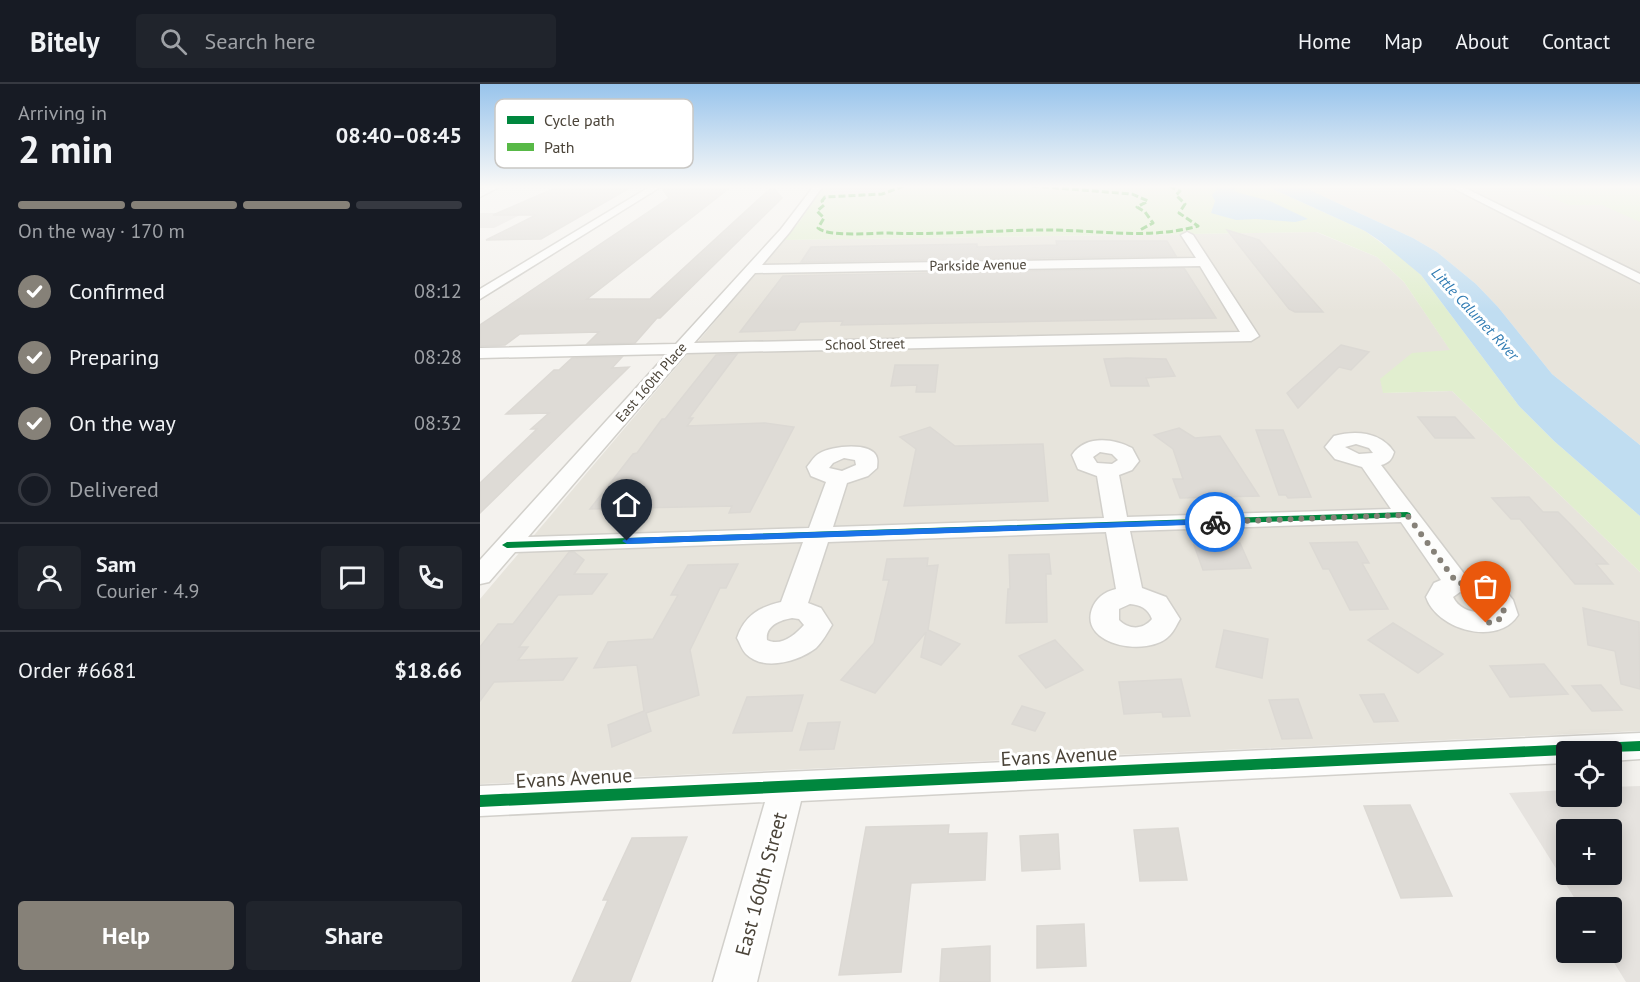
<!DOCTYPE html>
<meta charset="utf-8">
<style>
:root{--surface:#171b24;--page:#20242c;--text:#f1f3f6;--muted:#9ea1a6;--line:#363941;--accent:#868178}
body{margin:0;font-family:"PT Sans",sans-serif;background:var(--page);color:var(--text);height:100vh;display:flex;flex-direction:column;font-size:22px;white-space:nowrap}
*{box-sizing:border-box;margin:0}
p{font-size:20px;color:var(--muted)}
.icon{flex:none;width:33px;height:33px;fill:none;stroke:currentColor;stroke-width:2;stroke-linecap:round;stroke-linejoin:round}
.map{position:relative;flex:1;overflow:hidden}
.side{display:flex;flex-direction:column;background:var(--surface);width:480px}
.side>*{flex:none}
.tools{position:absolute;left:1076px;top:657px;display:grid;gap:12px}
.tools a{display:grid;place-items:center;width:66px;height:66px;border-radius:6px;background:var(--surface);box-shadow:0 3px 15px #0003;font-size:30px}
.pin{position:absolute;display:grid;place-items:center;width:51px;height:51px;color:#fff;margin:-62px -26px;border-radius:50% 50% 50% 0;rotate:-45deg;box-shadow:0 0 6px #0007}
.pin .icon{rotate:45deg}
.courier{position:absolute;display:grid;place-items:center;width:60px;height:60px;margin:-30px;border:4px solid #1a73e8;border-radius:50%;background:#fff;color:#222;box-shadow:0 2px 8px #0007}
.summary em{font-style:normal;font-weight:600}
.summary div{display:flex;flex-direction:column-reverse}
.summary{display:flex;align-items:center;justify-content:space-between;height:102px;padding:0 18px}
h1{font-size:39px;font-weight:600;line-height:45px}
.bar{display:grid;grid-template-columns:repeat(4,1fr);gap:9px 6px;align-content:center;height:72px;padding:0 18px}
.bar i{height:8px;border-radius:4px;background:var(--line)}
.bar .selected{background:var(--accent)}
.bar p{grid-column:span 4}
.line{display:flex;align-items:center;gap:15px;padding:0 18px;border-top:2px solid var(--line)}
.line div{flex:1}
.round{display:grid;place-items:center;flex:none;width:63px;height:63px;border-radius:6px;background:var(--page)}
ol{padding:0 18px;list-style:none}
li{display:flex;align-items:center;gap:18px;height:66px}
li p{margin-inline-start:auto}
li .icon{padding:6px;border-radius:50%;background:var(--accent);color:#fff;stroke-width:4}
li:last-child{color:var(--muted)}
li i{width:33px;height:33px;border:3px solid var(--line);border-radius:50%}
.action{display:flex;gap:12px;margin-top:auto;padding:12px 18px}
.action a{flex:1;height:69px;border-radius:6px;background:var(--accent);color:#fff;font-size:24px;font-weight:600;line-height:69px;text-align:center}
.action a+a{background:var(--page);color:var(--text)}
header{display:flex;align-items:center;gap:36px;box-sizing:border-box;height:84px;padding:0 30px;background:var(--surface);border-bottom:2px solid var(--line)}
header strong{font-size:28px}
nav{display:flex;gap:33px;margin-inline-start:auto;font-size:21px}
.search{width:420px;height:54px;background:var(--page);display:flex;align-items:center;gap:15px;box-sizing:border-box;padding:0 21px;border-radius:6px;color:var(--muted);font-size:22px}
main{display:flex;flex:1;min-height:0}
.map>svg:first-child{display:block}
.residential{fill:#e7e4dc}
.green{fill:#e1eecf}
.parking{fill:#e6e3df;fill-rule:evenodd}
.water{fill:#c0ddf1}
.building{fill:#dedbd6;stroke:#dcd9d4;stroke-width:1.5}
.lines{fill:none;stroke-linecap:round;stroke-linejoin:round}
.minor-casing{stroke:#d2d0cb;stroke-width:3}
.minor{fill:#fdfdfc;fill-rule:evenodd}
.quiet{stroke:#58b947;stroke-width:3;stroke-dasharray:7 3;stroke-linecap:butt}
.cycleway-casing{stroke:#fff;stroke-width:4}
.cycleway{fill:#00873e;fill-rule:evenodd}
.route{fill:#1a73e8}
.done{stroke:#868178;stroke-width:6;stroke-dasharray:0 10.8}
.labels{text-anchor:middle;stroke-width:6;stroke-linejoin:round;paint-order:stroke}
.far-street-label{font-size:14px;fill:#4b4439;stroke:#fff}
.far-water-label{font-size:15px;font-style:italic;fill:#2e7ab2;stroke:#fff}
.near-street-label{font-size:20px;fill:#4b4439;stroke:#fff}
.key{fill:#fff;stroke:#c9c7c4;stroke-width:1.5}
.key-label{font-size:16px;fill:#4b4439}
</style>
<header>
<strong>Bitely</strong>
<div class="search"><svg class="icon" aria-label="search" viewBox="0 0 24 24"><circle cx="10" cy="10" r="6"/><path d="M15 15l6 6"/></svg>Search here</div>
<nav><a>Home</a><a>Map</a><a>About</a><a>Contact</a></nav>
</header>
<main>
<section class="side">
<div class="summary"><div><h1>2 min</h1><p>Arriving in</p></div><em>08:40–08:45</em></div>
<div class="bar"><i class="selected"></i><i class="selected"></i><i class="selected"></i><i></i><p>On the way · 170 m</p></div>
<ol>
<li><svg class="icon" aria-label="check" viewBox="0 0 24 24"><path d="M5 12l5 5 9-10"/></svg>Confirmed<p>08:12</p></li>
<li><svg class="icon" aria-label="check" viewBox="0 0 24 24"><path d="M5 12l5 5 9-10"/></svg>Preparing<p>08:28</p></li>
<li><svg class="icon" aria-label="check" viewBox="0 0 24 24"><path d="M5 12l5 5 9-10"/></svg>On the way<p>08:32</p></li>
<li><i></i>Delivered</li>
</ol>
<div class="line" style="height:108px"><a class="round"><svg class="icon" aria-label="person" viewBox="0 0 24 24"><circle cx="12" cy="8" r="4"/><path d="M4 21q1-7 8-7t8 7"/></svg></a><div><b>Sam</b><p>Courier · 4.9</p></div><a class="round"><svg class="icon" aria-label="chat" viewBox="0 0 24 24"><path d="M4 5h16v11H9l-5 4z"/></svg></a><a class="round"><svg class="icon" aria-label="phone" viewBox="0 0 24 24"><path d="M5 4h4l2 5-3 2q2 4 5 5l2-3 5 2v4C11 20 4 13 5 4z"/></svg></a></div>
<div class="line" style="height:78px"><div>Order #6681</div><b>$18.66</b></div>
<div class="action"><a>Help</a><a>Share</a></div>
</section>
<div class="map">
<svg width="1160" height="898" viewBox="0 0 1160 898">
<rect width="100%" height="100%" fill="#f4f2ee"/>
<!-- residential -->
<path class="residential" d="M821,102H1160V361L1072,290L1018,223L996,200L957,168L933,154Z
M836,148L897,173L924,198L971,267L903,309L972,307L1160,488V647L0,700V515L304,156Z"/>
<!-- green -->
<path class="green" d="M344,102H786L885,147L922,174L941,191L1039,322L1074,357L1160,432V488L972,307L903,309L900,295L932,269L970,266L924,198L897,173L837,148L304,156L320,137Z
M1043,102H1160V138L1122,121H1089Z"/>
<!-- parking -->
<path class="parking" d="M354,102H407L406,106L393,109L349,110Z
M0,129H44L14,144H0Z
M1160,702V898H1146L1128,869L1131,868V824L1100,823L1029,709L1086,706V712H1131V703ZM1086,746H1131V790H1086Z"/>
<!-- water -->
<path class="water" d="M731,102H756L754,105L756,108L790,117L828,135L815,138L776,135L756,136L731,129L735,117L732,111L737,105Z
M786,102H821L933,154L957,168L996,200L1018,223L1072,290L1160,361V432L1074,357L1039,322L941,191L900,157L885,147Z"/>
<!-- building -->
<path class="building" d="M101,102H153L61,155L6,156L56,131H13L75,104Z
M184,102H252L107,215H170L292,103L302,114L180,234H177L155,259L107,260L119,248L40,250L25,261L0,262V241L189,114L182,104Z
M747,146L779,156L843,228H815L809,225Z
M576,157H687L696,172L321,178L331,163L497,160V163L577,161Z
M704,184L736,234L361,241L363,237L320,238L315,246L260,248L303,192Z
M861,261L889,268L871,286L859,283L818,324L807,309Z
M257,270L209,334H213L207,342L285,339L314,343L270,428L249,429L252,422L110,425L153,370L157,369L182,335H185L236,271Z
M142,273L132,284L149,283L0,429V399L57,345H51L69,329L26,330L74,286H79L92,274Z
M647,274L686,275L695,292L666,294L669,302H631L624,275Z
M415,281H458L455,308H436L437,301L411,302Z
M938,333H975L994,354H955Z
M450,343L475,362L563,360L568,417L424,422L436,365L420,353Z
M699,344L715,354L740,352L779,412L700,414L693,395H703L693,365L674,351Z
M776,346H803L831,413L808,414L806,411H799Z
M1049,413L1063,428H1078L1093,443L1128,480H1116L1133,500H1095L1040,435H1031L1012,414Z
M877,458L889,479H882L908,525L870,526L849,485H843L830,459Z
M760,459L771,484L723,486L714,461Z
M89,468H94L104,476L94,490H127L112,510L78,511L39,563H48L38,576L97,574L83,596L14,598L0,617V563L18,540H33Z
M569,470L571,490H566L567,538L526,539L528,505H530L529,471Z
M448,474L447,482L458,481L448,546L480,560L461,581L441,573L446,548L395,609L361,596L394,559L409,496H403L407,475Z
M258,480L246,504H240L210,566L219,611L166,629L171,647L132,663L128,641L164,627L157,581L114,584L128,558L173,555L198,511H191L208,481Z
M1103,524L1159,538L1160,605L1141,600L1135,567L1108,561Z
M913,539L963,570L938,589L888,556Z
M744,546L788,555L782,594L736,583Z
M575,556L603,586L566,604L539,572Z
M1064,580L1088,610L1030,613L1010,582Z
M701,595L710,632L683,633L682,628L644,630L639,598Z
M1121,601L1142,626L1112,627L1092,602Z
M904,610L918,637L894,638L880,611Z
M323,611L312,647L253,649L267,613Z
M818,615L832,654L802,655L789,616Z
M542,622L565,629L555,647L532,640Z
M360,638L354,665L320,666L328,639Z
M930,721L972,812L921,814L884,722Z
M469,741L468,750L507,749L505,796L431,799L421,888L359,891L386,743Z
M698,744L707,796L660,797L654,746Z
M578,750L580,785L542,787L540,752Z
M207,753L150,898H92L128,816H123L152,754Z
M604,840L606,882L557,884V842Z
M510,862V898H460L462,865Z"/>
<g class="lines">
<!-- minor casing -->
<g class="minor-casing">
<path id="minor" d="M9,102H21L0,113V106Z
M171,102H182L0,215V205Z
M334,102H343L309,149L282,181L716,174L701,151L707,148L713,151L779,252L771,257L206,269L48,453L329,444L346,398L331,392L327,383C331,378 334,372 340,369C351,362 393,357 397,374C398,378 397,381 397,384L388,392L367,399L353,443L624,434L617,392L598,385L592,371C605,351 633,354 652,364L659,377L652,386L639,391L647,433L911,425L882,383L855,375L845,363L854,352C876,346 901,348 914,368C912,375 909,379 901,381L985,491L1010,498L1024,505L1033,516L1038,531C1018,563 957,546 946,513L954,499L961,496L921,438L650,447L662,504L686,513L700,535C697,540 694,547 690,551C670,574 599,562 612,525C616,514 624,508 636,505L626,448L348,458L328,519L341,524L352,541C347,549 343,557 336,564C319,577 284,588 266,570C262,566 260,559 257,554C264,532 279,523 301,518L323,458L35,468L9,498L0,500V476L187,270L0,274V264L196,260L301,145ZM720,182L760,248L214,259L275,189ZM876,360L889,364L893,369L879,370L865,363ZM620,368L632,370L638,376L632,380L617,379L613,373ZM364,374L375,376L376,381L362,387L349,384L353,379ZM980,508C992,509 1006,514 1010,527C996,531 979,526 973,513ZM650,520C660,521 668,524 672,535C663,546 649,546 639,536V525ZM312,534L319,535L324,541C315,551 301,563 287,556C285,542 300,536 312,534Z
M969,102H981L1160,190V199Z
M1160,649V675L1131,677V668H1086V679L321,717L277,898H233L285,718L0,732V702Z"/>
</g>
<!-- minor -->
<use href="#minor" class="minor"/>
<!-- quiet -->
<path class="quiet" d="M424,102L402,110L345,113L342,117L344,121L337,127L344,134L338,144C347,153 394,149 409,149C462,151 515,146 568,146C618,146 669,156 718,142L699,129L705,120L696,111L700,107L689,102
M552,102L652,110L668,117L657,123L665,128L673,139L660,146"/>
<!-- cycleway casing -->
<g class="cycleway-casing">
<path id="cycleway" d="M927,428L930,429L931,431L930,433L27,464L22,461L27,458Z
M1160,657V667L1131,668H1086V671L0,723V711Z"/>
</g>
<!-- cycleway -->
<use href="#cycleway" class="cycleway"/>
</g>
<!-- sky -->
<linearGradient id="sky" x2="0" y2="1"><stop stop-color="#98c4ec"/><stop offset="0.45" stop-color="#faf9f7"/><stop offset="1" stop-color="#faf9f7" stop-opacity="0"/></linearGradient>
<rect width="1160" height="228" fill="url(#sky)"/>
<!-- route -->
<path class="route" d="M735,435L740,438L738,440L147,460L142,457L147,454Z"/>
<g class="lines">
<!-- done -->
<path class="done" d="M735,438L927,431L977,499C996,500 1024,508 1024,531L1017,537L1006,539"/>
</g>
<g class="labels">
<!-- far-street labels -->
<g class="far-street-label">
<text transform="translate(498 181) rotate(-1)" y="5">Parkside Avenue</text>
<text transform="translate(385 260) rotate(-1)" y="5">School Street</text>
<text transform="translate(171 298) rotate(-49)" y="5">East 160th Place</text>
</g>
<!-- far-water labels -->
<g class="far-water-label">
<text transform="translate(995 230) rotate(47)" y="5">Little Calumet River</text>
</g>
<!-- near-street labels -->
<g class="near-street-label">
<text transform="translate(579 672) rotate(-3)" y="7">Evans Avenue</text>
<text transform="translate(94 694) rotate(-3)" y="7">Evans Avenue</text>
<text transform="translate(281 800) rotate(-75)" y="7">East 160th Street</text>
</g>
</g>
<!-- legend -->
<rect x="15" y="15" width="198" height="69" rx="9" class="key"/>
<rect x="27" y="32" width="27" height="8" fill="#00873e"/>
<rect x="27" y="59" width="27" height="8" fill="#58b947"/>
<g class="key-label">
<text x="64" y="42">Cycle path</text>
<text x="64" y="69">Path</text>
</g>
</svg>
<div class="tools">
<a><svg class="icon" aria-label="locate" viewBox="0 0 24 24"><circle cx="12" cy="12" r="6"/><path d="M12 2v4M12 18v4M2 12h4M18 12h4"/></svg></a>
<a>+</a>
<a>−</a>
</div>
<div class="pin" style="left:1006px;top:539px;background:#ea580c"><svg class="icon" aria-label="bag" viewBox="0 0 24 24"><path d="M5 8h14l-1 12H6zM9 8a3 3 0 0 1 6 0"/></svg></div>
<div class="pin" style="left:147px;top:457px;background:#1f2937"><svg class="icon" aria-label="home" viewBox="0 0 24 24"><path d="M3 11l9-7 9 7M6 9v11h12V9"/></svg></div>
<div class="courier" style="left:735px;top:438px"><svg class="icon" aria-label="bike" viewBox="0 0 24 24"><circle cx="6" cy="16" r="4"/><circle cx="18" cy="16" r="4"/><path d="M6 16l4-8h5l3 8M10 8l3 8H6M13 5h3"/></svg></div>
</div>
</main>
